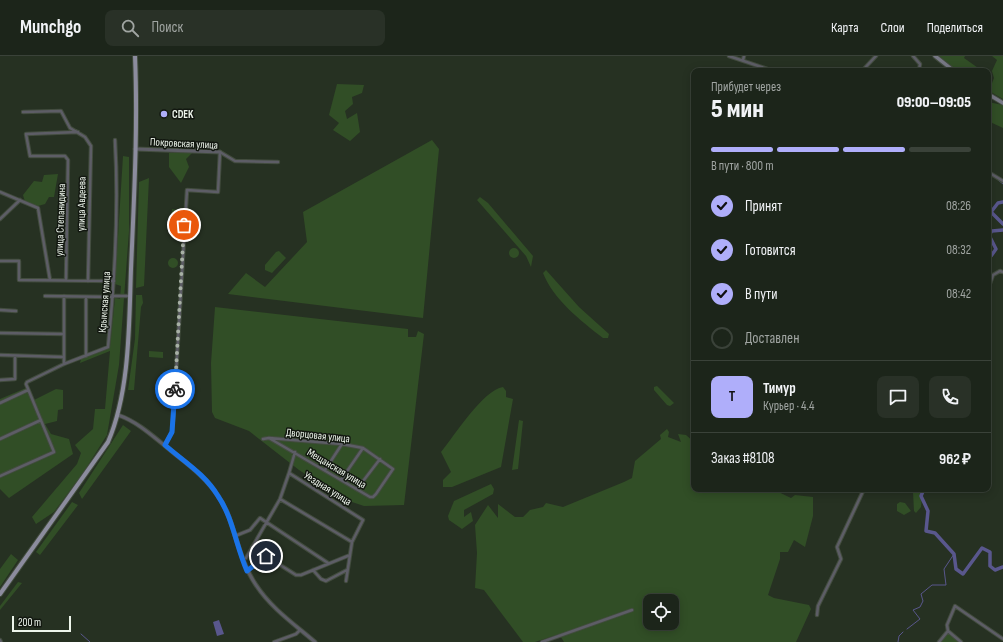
<!DOCTYPE html>
<html lang="ru">
<meta charset="utf-8">
<style>
:root{--surface:#1c251a;--page:#293127;--text:#f1f3f6;--muted:#a0a5a2;--line:#3a4239;--accent:#afaefa}
body{margin:0;font-family:"Sofia Sans Condensed",sans-serif;background:var(--page);color:var(--text);height:100vh;display:flex;flex-direction:column;font-size:15px;white-space:nowrap}
*{box-sizing:border-box;margin:0}
p{font-size:13px;color:var(--muted)}
.icon{flex:none;width:22px;height:22px;fill:none;stroke:currentColor;stroke-width:2;stroke-linecap:round;stroke-linejoin:round}
.map{position:relative;flex:1;overflow:hidden}
.side{position:absolute;left:691px;top:12px;width:300px;height:424px;display:flex;flex-direction:column;background:var(--surface);border-radius:8px;box-shadow:0 2px 10px #0003,0 0 0 1px var(--line)}
.side>*{flex:none}
.tools{position:absolute;left:643px;top:538px;display:grid;gap:8px}
.tools a{display:grid;place-items:center;width:36px;height:36px;border-radius:8px;background:var(--surface);box-shadow:0 2px 10px #0003,0 0 0 1px var(--line);font-size:20px}
.scale{position:absolute;left:12px;bottom:10px;width:59px;box-sizing:border-box;padding-left:4px;border:2px solid #edf5eb;border-top:0;font-size:11px;line-height:14px;white-space:nowrap;color:#edf5eb;-webkit-text-stroke:3px #121710;paint-order:stroke}
.pin{position:absolute;display:grid;place-items:center;width:34px;height:34px;color:#fff;margin:-17px;border:2px solid #fff;border-radius:50%;box-shadow:0 1px 4px #0007}
.courier{position:absolute;display:grid;place-items:center;width:40px;height:40px;margin:-20px;border:3px solid #1a73e8;border-radius:50%;background:#fff;color:#222;box-shadow:0 1px 5px #0007}
.summary em{font-style:normal;font-weight:800}
.summary div{display:flex;flex-direction:column-reverse}
.summary{display:flex;align-items:center;justify-content:space-between;height:68px;padding:0 20px}
h1{font-size:26px;font-weight:800;line-height:30px}
.bar{display:grid;grid-template-columns:repeat(4,1fr);gap:6px 4px;align-content:center;height:48px;padding:0 20px}
.bar i{height:5px;border-radius:3px;background:var(--line)}
.bar .current{background:var(--accent)}
.bar p{grid-column:span 4}
.line{display:flex;align-items:center;gap:10px;padding:0 20px;border-top:1px solid var(--line)}
.line div{flex:1}
.round{display:grid;place-items:center;flex:none;width:42px;height:42px;border-radius:8px;background:var(--page)}
ol{padding:0 20px;list-style:none}
li{display:flex;align-items:center;gap:12px;height:44px}
li p{margin-inline-start:auto}
li .icon{padding:4px;border-radius:50%;background:var(--accent);color:#111;stroke-width:4}
li:last-child{color:var(--muted)}
li i{width:22px;height:22px;border:2px solid var(--line);border-radius:50%}
header{display:flex;align-items:center;gap:24px;box-sizing:border-box;height:56px;padding:0 20px;background:var(--surface);border-bottom:1px solid var(--line)}
header strong{font-size:19px}
nav{display:flex;gap:22px;margin-inline-start:auto;font-size:14px}
.search{width:280px;height:36px;background:var(--page);display:flex;align-items:center;gap:10px;box-sizing:border-box;padding:0 14px;border-radius:8px;color:var(--muted);font-size:15px}
.map>svg:first-child{display:block}
.green{fill:#314e26;fill-rule:evenodd}
.water{fill:#59578d}
.lines{fill:none;stroke-linecap:round;stroke-linejoin:round}
.stream{stroke:#59578d;stroke-width:1}
.river{stroke:#59578d;stroke-width:3.5}
.minor-casing{stroke:#424c3e;stroke-width:4.5}
.tertiary-casing{stroke:#424c3e;stroke-width:5}
.secondary-casing{stroke:#424c3e;stroke-width:5.5}
.primary-casing{stroke:#424c3e;stroke-width:6}
.minor{stroke:#5d5d66;stroke-width:2.5}
.tertiary{stroke:#5d5d66;stroke-width:3}
.secondary{stroke:#777885;stroke-width:3.5}
.primary{stroke:#8c8c9e;stroke-width:4}
.done{stroke:#a7b0a5;stroke-width:4;stroke-dasharray:0 7.2}
.route{stroke:#1a73e8;stroke-width:5}
.poi-dot{fill:#afaefa;stroke:#121710;stroke-width:1.5}
.labels{text-anchor:middle;stroke-width:3;stroke-linejoin:round;paint-order:stroke}
.poi-label{font-size:11px;font-weight:bold;fill:#edf5eb;stroke:#121710;text-anchor:start}
.street-label{font-size:11px;fill:#edf5eb;stroke:#121710}
</style>
<header>
<strong>Munchgo</strong>
<div class="search"><svg class="icon" aria-label="search" viewBox="0 0 24 24"><circle cx="10" cy="10" r="6"/><path d="M15 15l6 6"/></svg>Поиск</div>
<nav><a>Карта</a><a>Слои</a><a>Поделиться</a></nav>
</header>
<div class="map">
<svg width="1003" height="586" viewBox="0 0 1003 586">
<rect width="100%" height="100%" fill="#263122"/>
<!-- green -->
<path class="green" d="M939,0H965L964,2L981,14L958,15Z
M992,0H1003V43L989,35L994,22L992,15L997,4Z
M337,28L364,29L362,37L352,41L353,48L345,55L347,63L357,57L360,76L350,85L333,74L339,67L329,59Z
M988,46L1003,49V72L988,65Z
M432,84L439,93L423,262L228,238L246,217L265,231L307,186L303,156Z
M169,97H192L186,103L189,111L181,127L169,111Z
M123,100L129,101V175L119,309L107,379L83,417L54,456L36,468L32,461L77,408L81,397L75,389L93,373L95,353H105L110,295L80,307L81,303L110,291L115,242L120,243L121,230L115,228Z
M58,118L54,141H49L45,148L38,150L25,146L23,139L34,125L42,126L44,119Z
M149,122L144,230L136,232L139,126Z
M480,141L488,147L533,200L531,211L526,200L477,144Z
M172,153L178,154V164L171,161Z
M509 197a5 5 0 1 1 10 0a5 5 0 1 1-10 0Z
M279,195L286,202L272,217L265,214V209L276,196Z
M168 207a5 5 0 1 1 10 0a5 5 0 1 1-10 0Z
M546,214L579,251L609,278L608,282H603C581,265 553,243 543,217Z
M136,239H142L143,247L141,251L134,334H128L135,283Z
M215,251L408,273V281H416L418,275L424,278L404,449L364,450L343,443L299,414L249,375L215,362L212,356L211,307Z
M149,295L163,296V302L149,301Z
M657,330L674,347L670,350L667,349L654,334V331Z
M503,331L506,335V341L513,343L501,411L452,431H443V424L451,416L441,396C455,379 483,334 503,331Z
M26,332L32,345L56,333L63,334V353L58,354L57,365L45,368L51,378L69,383L73,398L9,442L0,433V343Z
M519,364L523,365L518,413L512,414Z
M123,369L131,375L82,443L79,437Z
M667,373L669,376L668,381L681,386L678,378L686,379L694,386V433H772L791,442L795,439L813,441V460L805,491L794,484L788,496H780V503L768,539L774,542L809,549L811,553L796,586H564L559,578L535,586H523L484,534L475,532L477,497L475,469L488,449L498,462V448L515,461H523L530,454L543,451L546,447L563,451L624,426L632,422L635,405L661,383L660,379ZM650,545H672V567H650Z
M491,428L494,433L493,438L464,454V461L471,456L473,465L462,473L449,464L448,460L454,445Z
M914,433H923L921,451L916,457L914,455L913,436Z
M72,446L78,449L40,499L36,496Z
M900,446L905,447L911,455L904,459L897,455V448Z
M11,498L18,504L0,531V513Z
M18,526L22,527L0,554V550Z
M948,576L958,586H940Z"/>
<!-- water -->
<path class="water" d="M219,564L224,578L217,580L213,566Z"/>
<g class="lines">
<!-- stream -->
<path class="stream" d="M737,15V12
M997,123L1003,128
M907,573L920,563L913,554L920,551L923,545L921,538L932,529H946L944,513L954,498
M81,578L90,586
M898,586L899,580L903,576"/>
<!-- river -->
<path class="river" d="M1003,146L998,147L991,156L1003,168
M988,200H991L996,193L989,179L992,175L1003,174
M924,433L921,440L928,455L926,475L935,477L954,498L956,513L963,518L982,492L990,496V510L995,514L1003,511"/>
<!-- minor casing -->
<g class="minor-casing">
<path id="minor" d="M729,0L773,15
M913,0L920,8L919,15
M743,4L744,0
M862,15L876,0
M23,56L61,55L70,72L85,81L91,90L88,225
M988,116L1003,125
M0,136L38,152L50,224
M0,163L20,144
M0,205H19V224L114,225
M66,224L68,104L65,100H30L26,78L78,76
M988,233L993,219L1000,215L1003,216
M45,240L113,241
M113,240H130
M0,254L16,255
M0,277L64,278
M0,299L63,301
M86,300V241
M64,308V240
M0,324L15,323V300
M0,347L28,334
M0,383L41,364
M263,383L269,382L342,388L363,392L393,413L376,438L373,441H370L269,382
M165,389L172,376L174,351L187,134L218,136L220,96L235,105L278,106
M325,414L342,388
M289,417L295,396
M0,420L54,396L26,328L27,326L64,308L108,291C115,222 119,153 115,84
M341,424L363,392
M357,433L380,403
M280,443L352,486
M235,480L250,474L260,462L328,507
M252,491L266,500
M246,502L280,443L289,417L363,464L352,486L346,525
M248,514L266,500L296,519H301L350,499
M313,514L321,523L326,525L347,514
M817,559L818,550L841,503L837,491L864,433
M948,575L961,586
M0,584L1,586
M274,586L296,578L300,574
M542,586L632,554
M939,586L948,575L947,569L955,550L1003,583"/>
</g>
<!-- tertiary casing -->
<g class="tertiary-casing">
<path id="tertiary" d="M135,93L220,96
M118,359C139,366 157,384 175,398C196,414 216,431 227,456C237,481 241,507 256,529C271,552 294,568 315,586"/>
</g>
<!-- secondary casing -->
<g class="secondary-casing">
<path id="secondary" d="M935,0L954,15
M988,38L1003,47"/>
</g>
<!-- primary casing -->
<g class="primary-casing">
<path id="primary" d="M0,538L108,386C130,335 129,268 131,213C134,142 138,71 135,0"/>
</g>
<!-- minor -->
<use href="#minor" class="minor"/>
<!-- tertiary -->
<use href="#tertiary" class="tertiary"/>
<!-- secondary -->
<use href="#secondary" class="secondary"/>
<!-- primary -->
<use href="#primary" class="primary"/>
</g>
<g class="lines">
<!-- done -->
<path class="done" d="M175,333L184,169"/>
<!-- route -->
<path class="route" d="M175,333L172,376L165,389C183,405 205,418 218,440C233,462 236,490 247,515L266,500"/>
</g>
<!-- markers -->
<circle class="poi-dot" cx="164" cy="58" r="4"/>
<g class="labels">
<!-- poi labels -->
<g class="poi-label">
<text x="172" y="62">CDEK</text>
</g>
<!-- street labels -->
<g class="street-label">
<text transform="translate(184 87) rotate(3)" y="4">Покровская улица</text>
<text transform="translate(81 148) rotate(-89)" y="4">улица Авдеева</text>
<text transform="translate(60 164) rotate(-88)" y="4">улица Степанидина</text>
<text transform="translate(104 246) rotate(-86)" y="4">Крымская улица</text>
<text transform="translate(318 379) rotate(6)" y="4">Дворцовая улица</text>
<text transform="translate(337 412) rotate(31)" y="4">Мещанская улица</text>
<text transform="translate(328 432) rotate(32)" y="4">Уездная улица</text>
</g>
</g>
</svg>
<div class="tools">
<a><svg class="icon" aria-label="locate" viewBox="0 0 24 24"><circle cx="12" cy="12" r="6"/><path d="M12 2v4M12 18v4M2 12h4M18 12h4"/></svg></a>
</div>
<div class="scale">200 m</div>
<div class="pin" style="left:184px;top:169px;background:#ea580c"><svg class="icon" aria-label="bag" viewBox="0 0 24 24"><path d="M5 8h14l-1 12H6zM9 8a3 3 0 0 1 6 0"/></svg></div>
<div class="pin" style="left:266px;top:500px;background:#1f2937"><svg class="icon" aria-label="home" viewBox="0 0 24 24"><path d="M3 11l9-7 9 7M6 9v11h12V9"/></svg></div>
<div class="courier" style="left:175px;top:333px"><svg class="icon" aria-label="bike" viewBox="0 0 24 24"><circle cx="6" cy="16" r="4"/><circle cx="18" cy="16" r="4"/><path d="M6 16l4-8h5l3 8M10 8l3 8H6M13 5h3"/></svg></div>
<section class="side">
<div class="summary"><div><h1>5 мин</h1><p>Прибудет через</p></div><em>09:00–09:05</em></div>
<div class="bar"><i class="current"></i><i class="current"></i><i class="current"></i><i></i><p>В пути · 800 m</p></div>
<ol>
<li><svg class="icon" aria-label="check" viewBox="0 0 24 24"><path d="M5 12l5 5 9-10"/></svg>Принят<p>08:26</p></li>
<li><svg class="icon" aria-label="check" viewBox="0 0 24 24"><path d="M5 12l5 5 9-10"/></svg>Готовится<p>08:32</p></li>
<li><svg class="icon" aria-label="check" viewBox="0 0 24 24"><path d="M5 12l5 5 9-10"/></svg>В пути<p>08:42</p></li>
<li><i></i>Доставлен</li>
</ol>
<div class="line" style="height:72px"><b class="round" style="background:var(--accent);color:#111">Т</b><div><b>Тимур</b><p>Курьер · 4.4</p></div><a class="round"><svg class="icon" aria-label="chat" viewBox="0 0 24 24"><path d="M4 5h16v11H9l-5 4z"/></svg></a><a class="round"><svg class="icon" aria-label="phone" viewBox="0 0 24 24"><path d="M5 4h4l2 5-3 2q2 4 5 5l2-3 5 2v4C11 20 4 13 5 4z"/></svg></a></div>
<div class="line" style="height:52px"><div>Заказ #8108</div><b>962 ₽</b></div>
</section>
</div>
